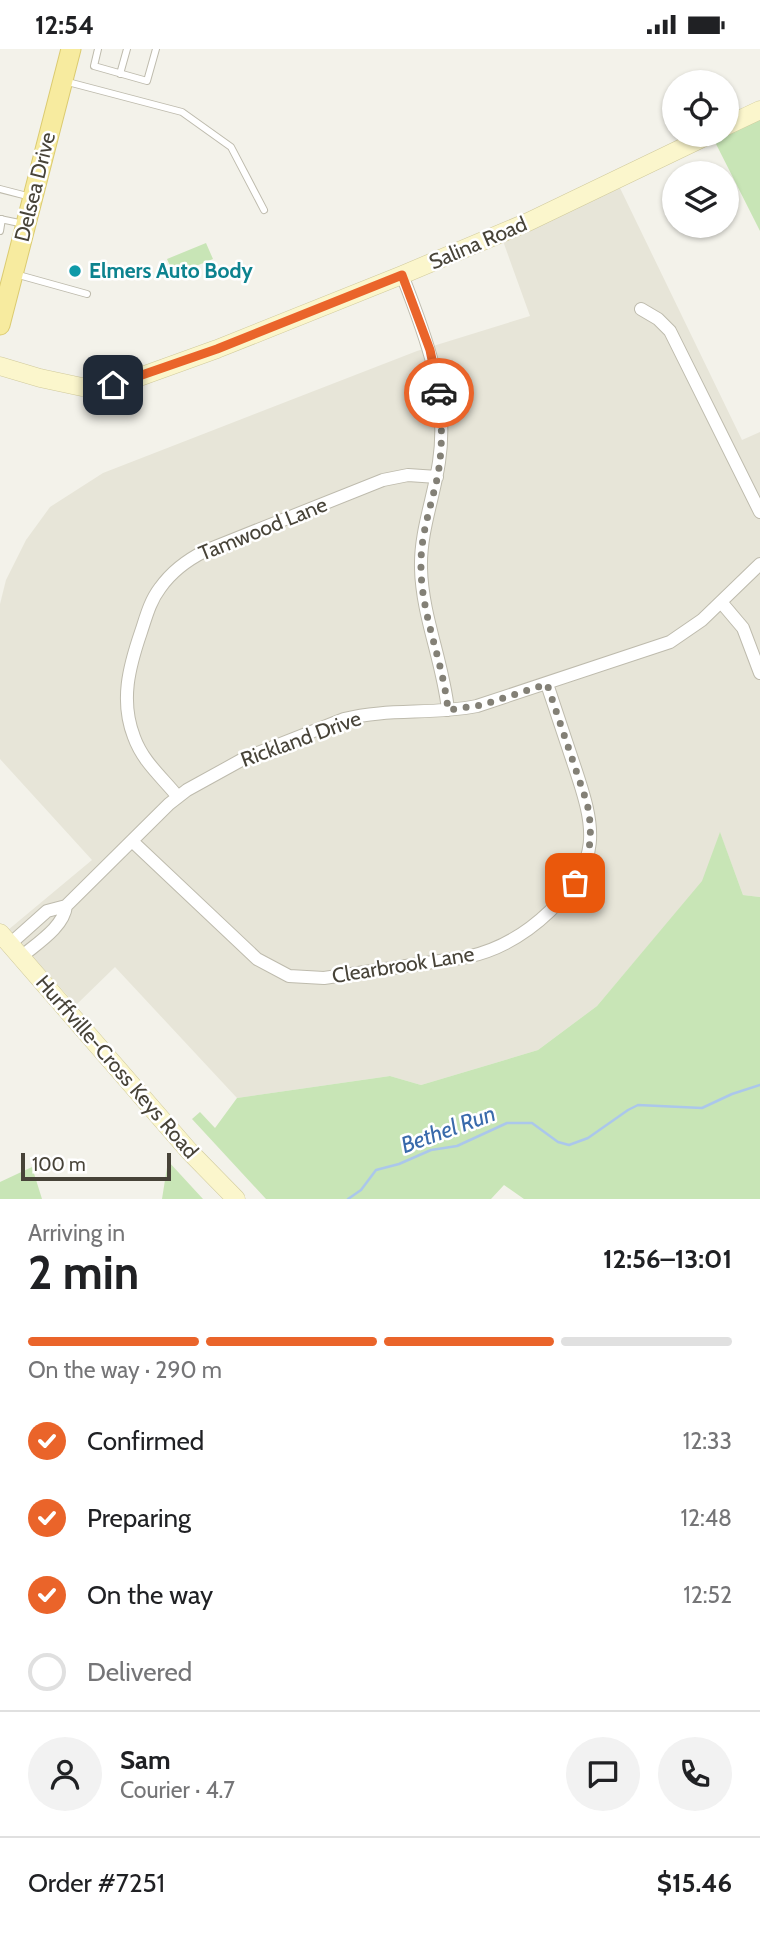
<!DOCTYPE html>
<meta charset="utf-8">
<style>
:root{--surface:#fff;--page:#f2f2f2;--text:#202124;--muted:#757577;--line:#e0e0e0;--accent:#ea642a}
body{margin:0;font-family:Cabin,sans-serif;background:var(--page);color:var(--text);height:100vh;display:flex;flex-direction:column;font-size:26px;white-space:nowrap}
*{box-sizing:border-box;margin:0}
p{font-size:23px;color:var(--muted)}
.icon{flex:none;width:38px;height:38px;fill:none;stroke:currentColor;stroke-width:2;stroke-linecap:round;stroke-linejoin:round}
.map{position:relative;height:1150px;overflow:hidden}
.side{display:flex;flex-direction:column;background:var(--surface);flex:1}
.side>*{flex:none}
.buttons{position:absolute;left:662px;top:21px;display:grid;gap:14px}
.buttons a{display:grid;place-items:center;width:77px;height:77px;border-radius:50%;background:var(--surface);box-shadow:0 2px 5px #0004;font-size:35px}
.scale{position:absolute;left:21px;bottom:18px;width:150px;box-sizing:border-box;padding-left:7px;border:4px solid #474338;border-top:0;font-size:19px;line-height:24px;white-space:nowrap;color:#474338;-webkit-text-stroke:5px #fff;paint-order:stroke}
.pin{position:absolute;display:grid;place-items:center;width:60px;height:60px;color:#fff;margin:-30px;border-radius:14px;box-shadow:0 4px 10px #0006}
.courier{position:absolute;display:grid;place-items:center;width:70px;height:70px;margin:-35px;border:5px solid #ea642a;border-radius:50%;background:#fff;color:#222;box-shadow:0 2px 9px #0007}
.summary em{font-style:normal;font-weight:800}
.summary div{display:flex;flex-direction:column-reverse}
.summary{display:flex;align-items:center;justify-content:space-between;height:119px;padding:0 28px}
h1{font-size:46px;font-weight:800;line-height:52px}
.bar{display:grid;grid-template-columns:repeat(4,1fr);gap:10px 7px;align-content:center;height:84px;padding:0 28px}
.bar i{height:9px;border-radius:5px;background:var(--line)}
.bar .active{background:var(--accent)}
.bar p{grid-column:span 4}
.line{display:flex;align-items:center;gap:18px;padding:0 28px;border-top:2px solid var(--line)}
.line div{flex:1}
.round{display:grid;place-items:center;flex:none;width:74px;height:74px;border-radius:37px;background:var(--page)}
ol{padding:0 28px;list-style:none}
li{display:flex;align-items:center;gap:21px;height:77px}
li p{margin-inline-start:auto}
li .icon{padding:7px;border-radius:50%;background:var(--accent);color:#fff;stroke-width:4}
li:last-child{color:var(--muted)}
li i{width:38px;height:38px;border:4px solid var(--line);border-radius:50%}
.status{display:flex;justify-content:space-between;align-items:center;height:49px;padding:0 35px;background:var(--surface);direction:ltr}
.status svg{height:19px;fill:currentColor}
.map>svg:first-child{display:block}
.residential{fill:#e7e5d8}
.green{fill:#c8e5b6}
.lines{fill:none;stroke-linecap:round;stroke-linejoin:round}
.stream{stroke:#abc7eb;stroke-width:2.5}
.lane-casing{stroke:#bebbad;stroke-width:8}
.street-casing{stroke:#bebbad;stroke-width:14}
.secondary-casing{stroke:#d0ca9c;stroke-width:19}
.primary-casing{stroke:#dbcb70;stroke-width:21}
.lane{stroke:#fff;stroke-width:6}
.street{stroke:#fff;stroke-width:12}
.secondary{stroke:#fbf6cc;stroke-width:18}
.primary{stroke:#f7eb9f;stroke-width:19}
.done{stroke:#838076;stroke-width:7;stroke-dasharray:0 12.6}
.route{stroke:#ea642a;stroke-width:9}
.culture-dot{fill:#0f9aa8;stroke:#fff;stroke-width:2.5}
.labels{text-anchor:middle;stroke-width:5;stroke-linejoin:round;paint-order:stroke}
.street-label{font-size:21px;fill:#474338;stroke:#fff}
.culture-label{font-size:21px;font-weight:bold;fill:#0d838f;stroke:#fff;text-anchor:start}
.water-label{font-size:23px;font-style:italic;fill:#396aab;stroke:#fff}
</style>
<div class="status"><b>12:54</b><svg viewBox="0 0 49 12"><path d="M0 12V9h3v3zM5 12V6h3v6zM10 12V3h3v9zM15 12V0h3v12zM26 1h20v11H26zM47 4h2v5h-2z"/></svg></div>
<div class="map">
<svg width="760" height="1150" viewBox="0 0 760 1150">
<rect width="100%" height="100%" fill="#f3f2ea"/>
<!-- residential -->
<path class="residential" d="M620,139L742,391L760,383V848L743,846L720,784L703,832L597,957L538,1001L421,1036L390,1027L237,1049L115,918L76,956L8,881L92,811L0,710V555L6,531L26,491L50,458L103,424L417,302L530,267L503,192Z"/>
<!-- green -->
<path class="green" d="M760,68V182L713,89L726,86V83Z
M206,194L213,210L174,226L167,210Z
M720,783L743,846L760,848V1150H524L504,1136L491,1150H266L192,1070L200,1063L215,1079L237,1049L390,1027L421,1036L538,1001L597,957L702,832Z
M168,1112L203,1150H162Z
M32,1118L42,1150H0V1133Z"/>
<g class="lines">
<!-- stream -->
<path class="stream" d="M348,1150L361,1141L376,1121L399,1115L431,1101L457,1097L507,1074H532L558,1093L569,1096L588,1089L628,1061L638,1056L702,1059L732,1045L760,1036"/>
<!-- lane casing -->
<g class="lane-casing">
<path id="lane" d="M98,0L94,17L147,32L156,0
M120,25L127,0
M64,32L182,63L231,98L264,161
M0,140L31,148
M0,170L24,175
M0,182L2,170
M15,225L87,245"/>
</g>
<!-- street casing -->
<g class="street-casing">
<path id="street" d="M402,226C426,287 449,347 439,413C434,448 420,483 421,519C422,567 443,613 448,661
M641,260L658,270L670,282L760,463
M721,553L743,579L760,624
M178,748C162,728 143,713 134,688C120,652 129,618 141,583C146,568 150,552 160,539C172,522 187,511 205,502L383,431L408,426L437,428
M132,792L257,910L289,927L324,929L467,908C500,901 526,885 550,862C602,811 596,781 574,716C565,689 556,662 547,635
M10,895L47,862L66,857L169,755L187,741L245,709L344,670C388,659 433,666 477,657L670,593L702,571L760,515
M21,908C36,895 64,878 66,857"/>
</g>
<!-- secondary casing -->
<g class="secondary-casing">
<path id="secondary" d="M726,77L760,61
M0,317L40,329L82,338L113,336L131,331L217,300L402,226L528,173L709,86
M0,884L189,1102L236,1150"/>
</g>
<!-- primary casing -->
<g class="primary-casing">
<path id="primary" d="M0,276L71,0"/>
</g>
<!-- lane -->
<use href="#lane" class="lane"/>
<!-- street -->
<use href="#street" class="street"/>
<!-- secondary -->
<use href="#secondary" class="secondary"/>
<!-- primary -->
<use href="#primary" class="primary"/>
</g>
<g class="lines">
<!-- done -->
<path class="done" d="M439,344C442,373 443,401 437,430C431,457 421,485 421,514C420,564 443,611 448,661L482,656L547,635L587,754C593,782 592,809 575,834"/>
<!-- route -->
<path class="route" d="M113,336L217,300L402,226L430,301L439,344"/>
</g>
<!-- markers -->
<circle class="culture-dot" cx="75" cy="222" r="7"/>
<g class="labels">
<!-- street labels -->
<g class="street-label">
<text transform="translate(35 138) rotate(-76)" y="7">Delsea Drive</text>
<text transform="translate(478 194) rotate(-23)" y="7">Salina Road</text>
<text transform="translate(263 480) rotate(-22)" y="7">Tamwood Lane</text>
<text transform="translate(301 690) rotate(-20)" y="7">Rickland Drive</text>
<text transform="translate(403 916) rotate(-9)" y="7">Clearbrook Lane</text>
<text transform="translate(117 1018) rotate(49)" y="7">Hurffville-Cross Keys Road</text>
</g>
<!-- culture labels -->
<g class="culture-label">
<text x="89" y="229">Elmers Auto Body</text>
</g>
<!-- water labels -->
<g class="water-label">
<text transform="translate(448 1080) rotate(-20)" y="8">Bethel Run</text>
</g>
</g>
</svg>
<div class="buttons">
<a><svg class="icon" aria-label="locate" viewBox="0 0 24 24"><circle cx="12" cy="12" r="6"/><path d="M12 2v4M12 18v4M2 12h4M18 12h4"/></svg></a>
<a><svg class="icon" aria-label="layers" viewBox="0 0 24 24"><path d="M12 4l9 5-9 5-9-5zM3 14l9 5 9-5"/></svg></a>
</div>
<div class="scale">100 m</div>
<div class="pin" style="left:575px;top:834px;background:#ea580c"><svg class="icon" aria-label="bag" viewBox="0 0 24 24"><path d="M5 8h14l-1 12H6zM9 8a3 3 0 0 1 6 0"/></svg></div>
<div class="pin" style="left:113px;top:336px;background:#1f2937"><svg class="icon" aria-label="home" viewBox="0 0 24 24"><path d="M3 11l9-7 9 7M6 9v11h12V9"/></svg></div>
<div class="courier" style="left:439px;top:344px"><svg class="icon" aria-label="car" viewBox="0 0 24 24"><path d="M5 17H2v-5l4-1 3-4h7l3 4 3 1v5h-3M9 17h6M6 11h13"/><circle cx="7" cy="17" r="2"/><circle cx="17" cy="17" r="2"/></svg></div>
</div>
<section class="side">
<div class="summary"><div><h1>2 min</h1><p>Arriving in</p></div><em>12:56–13:01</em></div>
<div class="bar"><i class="active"></i><i class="active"></i><i class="active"></i><i></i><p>On the way · 290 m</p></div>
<ol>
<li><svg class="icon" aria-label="check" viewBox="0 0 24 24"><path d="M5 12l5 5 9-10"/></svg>Confirmed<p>12:33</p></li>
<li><svg class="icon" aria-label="check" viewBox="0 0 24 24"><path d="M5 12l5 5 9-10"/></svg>Preparing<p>12:48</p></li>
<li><svg class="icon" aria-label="check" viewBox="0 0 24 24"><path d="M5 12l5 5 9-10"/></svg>On the way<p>12:52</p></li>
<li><i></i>Delivered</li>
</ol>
<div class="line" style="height:126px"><a class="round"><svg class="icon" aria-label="person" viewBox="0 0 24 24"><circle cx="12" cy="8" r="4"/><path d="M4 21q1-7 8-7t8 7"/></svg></a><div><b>Sam</b><p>Courier · 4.7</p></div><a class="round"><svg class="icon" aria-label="chat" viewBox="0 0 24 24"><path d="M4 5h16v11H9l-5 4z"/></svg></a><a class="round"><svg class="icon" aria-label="phone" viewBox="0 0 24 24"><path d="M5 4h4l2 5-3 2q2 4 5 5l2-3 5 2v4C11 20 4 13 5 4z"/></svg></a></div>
<div class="line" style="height:91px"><div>Order #7251</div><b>$15.46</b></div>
</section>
